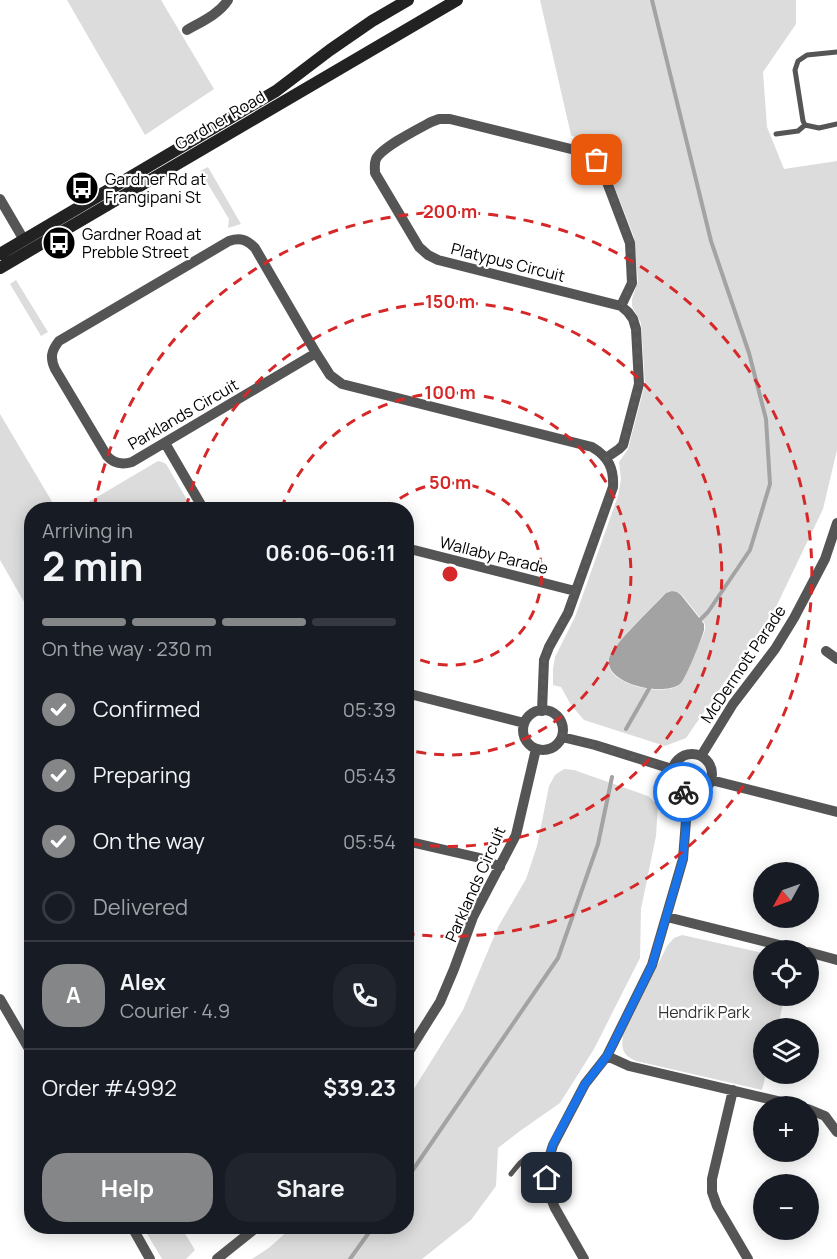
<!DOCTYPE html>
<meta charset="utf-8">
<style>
:root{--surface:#171b24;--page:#20242c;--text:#f1f3f6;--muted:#9ea1a6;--line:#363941;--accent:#858687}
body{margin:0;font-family:Manrope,sans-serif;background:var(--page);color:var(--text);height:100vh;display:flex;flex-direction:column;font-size:22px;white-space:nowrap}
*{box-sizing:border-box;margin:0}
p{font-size:20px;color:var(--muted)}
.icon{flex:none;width:33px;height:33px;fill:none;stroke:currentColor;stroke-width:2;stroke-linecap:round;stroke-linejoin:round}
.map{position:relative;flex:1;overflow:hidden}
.sheet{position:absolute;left:24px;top:502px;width:390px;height:732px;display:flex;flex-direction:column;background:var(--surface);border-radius:24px;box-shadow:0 3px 15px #0003}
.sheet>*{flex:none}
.needle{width:39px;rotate:230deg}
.buttons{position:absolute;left:753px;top:862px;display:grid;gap:12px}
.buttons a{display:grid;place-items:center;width:66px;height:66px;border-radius:50%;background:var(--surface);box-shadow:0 3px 15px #0003;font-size:30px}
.pin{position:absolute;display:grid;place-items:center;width:51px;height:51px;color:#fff;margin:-26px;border-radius:12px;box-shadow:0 3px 9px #0006}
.courier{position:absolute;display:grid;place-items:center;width:60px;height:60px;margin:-30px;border:4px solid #1a73e8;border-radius:50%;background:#fff;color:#222;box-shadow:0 2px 8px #0007}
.head em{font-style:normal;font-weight:700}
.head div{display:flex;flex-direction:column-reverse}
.head{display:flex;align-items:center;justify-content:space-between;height:102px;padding:0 18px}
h1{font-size:39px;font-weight:700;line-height:45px}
.bar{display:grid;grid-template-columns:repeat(4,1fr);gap:9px 6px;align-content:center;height:72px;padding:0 18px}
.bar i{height:8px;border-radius:4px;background:var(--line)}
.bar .current{background:var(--accent)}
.bar p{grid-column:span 4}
.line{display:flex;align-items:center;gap:15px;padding:0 18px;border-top:2px solid var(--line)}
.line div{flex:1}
.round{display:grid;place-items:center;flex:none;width:63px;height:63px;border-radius:24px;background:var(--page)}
ol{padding:0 18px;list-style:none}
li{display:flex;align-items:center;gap:18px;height:66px}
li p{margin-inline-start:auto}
li .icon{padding:6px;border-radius:50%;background:var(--accent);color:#fff;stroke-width:4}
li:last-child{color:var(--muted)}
li i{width:33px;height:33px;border:3px solid var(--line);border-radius:50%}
.cta{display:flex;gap:12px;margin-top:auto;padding:12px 18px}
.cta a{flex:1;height:69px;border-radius:24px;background:var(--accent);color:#fff;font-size:24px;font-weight:700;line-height:69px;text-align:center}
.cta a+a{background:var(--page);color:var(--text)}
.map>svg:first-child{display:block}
.green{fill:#dcdcdc;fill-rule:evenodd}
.water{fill:#a3a3a3}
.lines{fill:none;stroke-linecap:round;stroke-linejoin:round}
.stream{stroke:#a3a3a3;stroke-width:4}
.lane{stroke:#555;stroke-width:5}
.street{stroke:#555;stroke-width:10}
.secondary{stroke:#222;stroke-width:12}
.done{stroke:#595959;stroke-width:6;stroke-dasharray:0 10.8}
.route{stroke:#1a73e8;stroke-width:8}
.ring{fill:none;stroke:#d62828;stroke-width:3;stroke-dasharray:10 8}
.labels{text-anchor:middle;stroke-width:4.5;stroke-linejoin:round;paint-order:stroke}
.street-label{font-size:16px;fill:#000;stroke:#fff}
.poi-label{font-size:16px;fill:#000;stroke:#fff;text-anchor:start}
.park-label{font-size:16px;fill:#333;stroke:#fff}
.centre{fill:#d62828;stroke:#fff;stroke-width:3}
.ring-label{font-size:18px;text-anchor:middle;font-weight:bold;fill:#d62828;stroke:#fff;stroke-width:4.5;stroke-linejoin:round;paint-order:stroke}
</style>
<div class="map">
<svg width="837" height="1259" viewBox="0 0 837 1259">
<rect width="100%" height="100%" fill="#fff"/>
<!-- green -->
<path class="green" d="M67,0H161L214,89L145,135Z
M540,0H796V24L763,72L767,127L784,169L837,161V450L823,509L775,609L686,738L665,746L584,720L571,705L561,687L553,685V669L555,657L575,617L618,496L621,479L619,462L628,449L645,384L641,323L632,306V299L638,281L634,237L606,165C597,149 586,144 571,135ZM672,591L677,592L682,595L705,624V630L703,635C698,646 686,679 679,685C664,697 602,684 609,659C613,644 653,606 666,593Z
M208,167L241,224L228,228L229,219L200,171Z
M16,280L48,332L41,336L10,284Z
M0,414L57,510H32L31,614L0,560Z
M158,461L162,462L166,464L193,510H75Z
M564,769L574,770L648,796L658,805L656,836L641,909L640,958L594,1049L560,1103L520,1131L498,1148L496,1186L471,1220L422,1259H252L270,1247L292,1227H406L407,1100L463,1010L498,927L526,879L537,846L549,786L555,775Z
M682,935L763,953L764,996H785L777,1029H764V1074H766L762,1090L636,1061C623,1055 621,1050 623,1035L667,946L674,938Z
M143,1227H181L195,1250L186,1259H162Z"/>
<!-- water -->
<path class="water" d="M672,591L677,592L681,595L704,624V630C701,640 686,679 680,684C664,697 604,684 609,659C611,646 655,605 666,593Z"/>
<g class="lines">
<!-- stream -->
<path class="stream" d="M652,0L711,241L749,353L766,419L770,484L750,550L708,612L699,621
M626,729L650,687
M406,1180L558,958L598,844L612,777
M350,1259L373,1227"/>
<!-- lane -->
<path class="lane" d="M805,125L819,128L837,124
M776,134L798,131L805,125L803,121L795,70L798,61L807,55L837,52
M511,1174C525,1156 527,1153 549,1158"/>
<!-- street -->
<path class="street" d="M187,30C201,22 219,14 228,0
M0,199L24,240
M316,353L255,248C247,240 241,237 229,241L59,341C51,351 50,358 55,369L107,456C114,464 122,465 132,462L316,353L330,375L342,384L592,447C609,457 614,469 613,487L568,613L549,647L544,660L542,711
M165,443L204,510
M606,458L619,449L623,445L639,384L636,329L633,319L628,312L621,306L632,283L630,243L602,169C595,157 592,155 579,151L450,119H439L431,122C418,129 382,147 376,159C374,164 375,168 375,173L419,247L428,255L438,260L621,306
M406,548L575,591
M826,651L837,659
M406,693L524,723
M523 730a20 20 0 1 1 40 0a20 20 0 1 1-40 0Z
M562,737L595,745L672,769
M672 774a20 20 0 1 1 40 0a20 20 0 1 1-40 0Z
M701,756L733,704L775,649L794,618L825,559L837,523
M711,780L837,812
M406,841L480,858L500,867
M667,917L803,951
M808,952L837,960
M0,999L32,1054
M406,1056L440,1002L454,969L473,917L516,835L536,749
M607,1056L629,1066L803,1107
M733,1090L712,1179V1192L717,1206L748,1259
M808,1109L825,1116L837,1132
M132,1227L150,1259
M217,1259L257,1227
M584,1259L555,1208L548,1191L547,1178L549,1158L553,1145L585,1084L607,1056L652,965L683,859L688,794"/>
<!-- secondary -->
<path class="secondary" d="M0,254L276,91L330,50L372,21L408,0
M0,268L457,0"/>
</g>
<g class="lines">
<!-- done -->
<path class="done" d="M597,160L602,169L630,243L632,283L621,306L628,312L633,320L636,329L639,384L623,445L619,449L606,458C612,468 614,476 613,487L567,614L549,647L544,660L542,711C557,712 564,722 562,737L595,745L672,769C671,780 674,787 683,792"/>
<!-- route -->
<path class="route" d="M547,1178L549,1158L553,1144L585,1084L607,1056L652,965L683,859L688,794L683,792"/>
</g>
<!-- distance rings -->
<g class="ring">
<path d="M386 510A91 91 0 1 1 407 654"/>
<path d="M281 509A181 181 0 1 1 408 750"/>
<path d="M186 508A272 272 0 1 1 407 843"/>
<path d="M94 508A362 362 0 1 1 409 934"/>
</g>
<!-- icons -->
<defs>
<g id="bus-disc" transform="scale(1.725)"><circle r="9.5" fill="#000" stroke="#fff"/><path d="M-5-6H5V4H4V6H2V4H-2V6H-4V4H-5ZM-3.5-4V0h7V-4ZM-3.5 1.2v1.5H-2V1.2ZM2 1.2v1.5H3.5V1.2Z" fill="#fff"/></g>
</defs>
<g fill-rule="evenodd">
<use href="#bus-disc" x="82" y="188"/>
<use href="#bus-disc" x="59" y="243"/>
</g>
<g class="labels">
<!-- street labels -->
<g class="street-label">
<text transform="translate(220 120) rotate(-30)" y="6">Gardner Road</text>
<text transform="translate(508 262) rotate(14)" y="6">Platypus Circuit</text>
<text transform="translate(183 414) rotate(-30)" y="6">Parklands Circuit</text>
<text transform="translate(494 555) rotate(14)" y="6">Wallaby Parade</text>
<text transform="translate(743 664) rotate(-56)" y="6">McDermott Parade</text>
<text transform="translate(475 884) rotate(-66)" y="6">Parklands Circuit</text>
</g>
<!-- poi labels -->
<g class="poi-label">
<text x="105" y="185">Gardner Rd at<tspan x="105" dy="18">Frangipani St</tspan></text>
<text x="82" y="240">Gardner Road at<tspan x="82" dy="18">Prebble Street</tspan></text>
</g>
<!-- park labels -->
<g class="park-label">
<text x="704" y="1018">Hendrik Park</text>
</g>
</g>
<circle cx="450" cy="574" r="9" class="centre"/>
<g class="ring-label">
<text x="450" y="218">200 m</text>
<text x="450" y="308">150 m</text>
<text x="450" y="399">100 m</text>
<text x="450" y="489">50 m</text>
</g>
</svg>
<div class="buttons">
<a><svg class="needle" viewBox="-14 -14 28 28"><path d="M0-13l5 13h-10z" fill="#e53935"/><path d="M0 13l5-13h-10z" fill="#9ea1a6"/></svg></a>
<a><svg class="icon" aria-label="locate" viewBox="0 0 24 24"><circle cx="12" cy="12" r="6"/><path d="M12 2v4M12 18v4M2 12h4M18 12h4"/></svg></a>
<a><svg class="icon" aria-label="layers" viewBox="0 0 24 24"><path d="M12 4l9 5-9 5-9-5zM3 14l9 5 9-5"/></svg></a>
<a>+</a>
<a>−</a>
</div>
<div class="pin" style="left:597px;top:160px;background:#ea580c"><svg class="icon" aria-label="bag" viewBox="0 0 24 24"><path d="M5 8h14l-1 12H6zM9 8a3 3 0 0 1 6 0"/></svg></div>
<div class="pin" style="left:547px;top:1178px;background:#1f2937"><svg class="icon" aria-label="home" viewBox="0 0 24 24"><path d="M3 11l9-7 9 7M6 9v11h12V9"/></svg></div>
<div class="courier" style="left:683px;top:792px"><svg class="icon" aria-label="bike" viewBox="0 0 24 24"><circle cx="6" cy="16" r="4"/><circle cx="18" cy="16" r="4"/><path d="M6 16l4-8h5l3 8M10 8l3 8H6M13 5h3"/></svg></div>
<section class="sheet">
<div class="head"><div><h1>2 min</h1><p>Arriving in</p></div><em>06:06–06:11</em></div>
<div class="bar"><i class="current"></i><i class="current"></i><i class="current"></i><i></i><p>On the way · 230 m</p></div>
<ol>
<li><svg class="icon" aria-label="check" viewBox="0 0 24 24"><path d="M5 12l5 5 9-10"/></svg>Confirmed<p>05:39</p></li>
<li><svg class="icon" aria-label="check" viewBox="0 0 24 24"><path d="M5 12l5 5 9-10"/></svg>Preparing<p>05:43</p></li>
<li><svg class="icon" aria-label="check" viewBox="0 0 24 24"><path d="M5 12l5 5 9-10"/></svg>On the way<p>05:54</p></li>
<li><i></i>Delivered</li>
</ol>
<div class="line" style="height:108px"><b class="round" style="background:var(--accent);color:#fff">A</b><div><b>Alex</b><p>Courier · 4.9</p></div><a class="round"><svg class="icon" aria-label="phone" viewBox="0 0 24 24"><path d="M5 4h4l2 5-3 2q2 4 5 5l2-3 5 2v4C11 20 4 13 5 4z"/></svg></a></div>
<div class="line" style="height:78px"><div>Order #4992</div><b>$39.23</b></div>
<div class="cta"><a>Help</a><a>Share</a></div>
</section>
</div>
